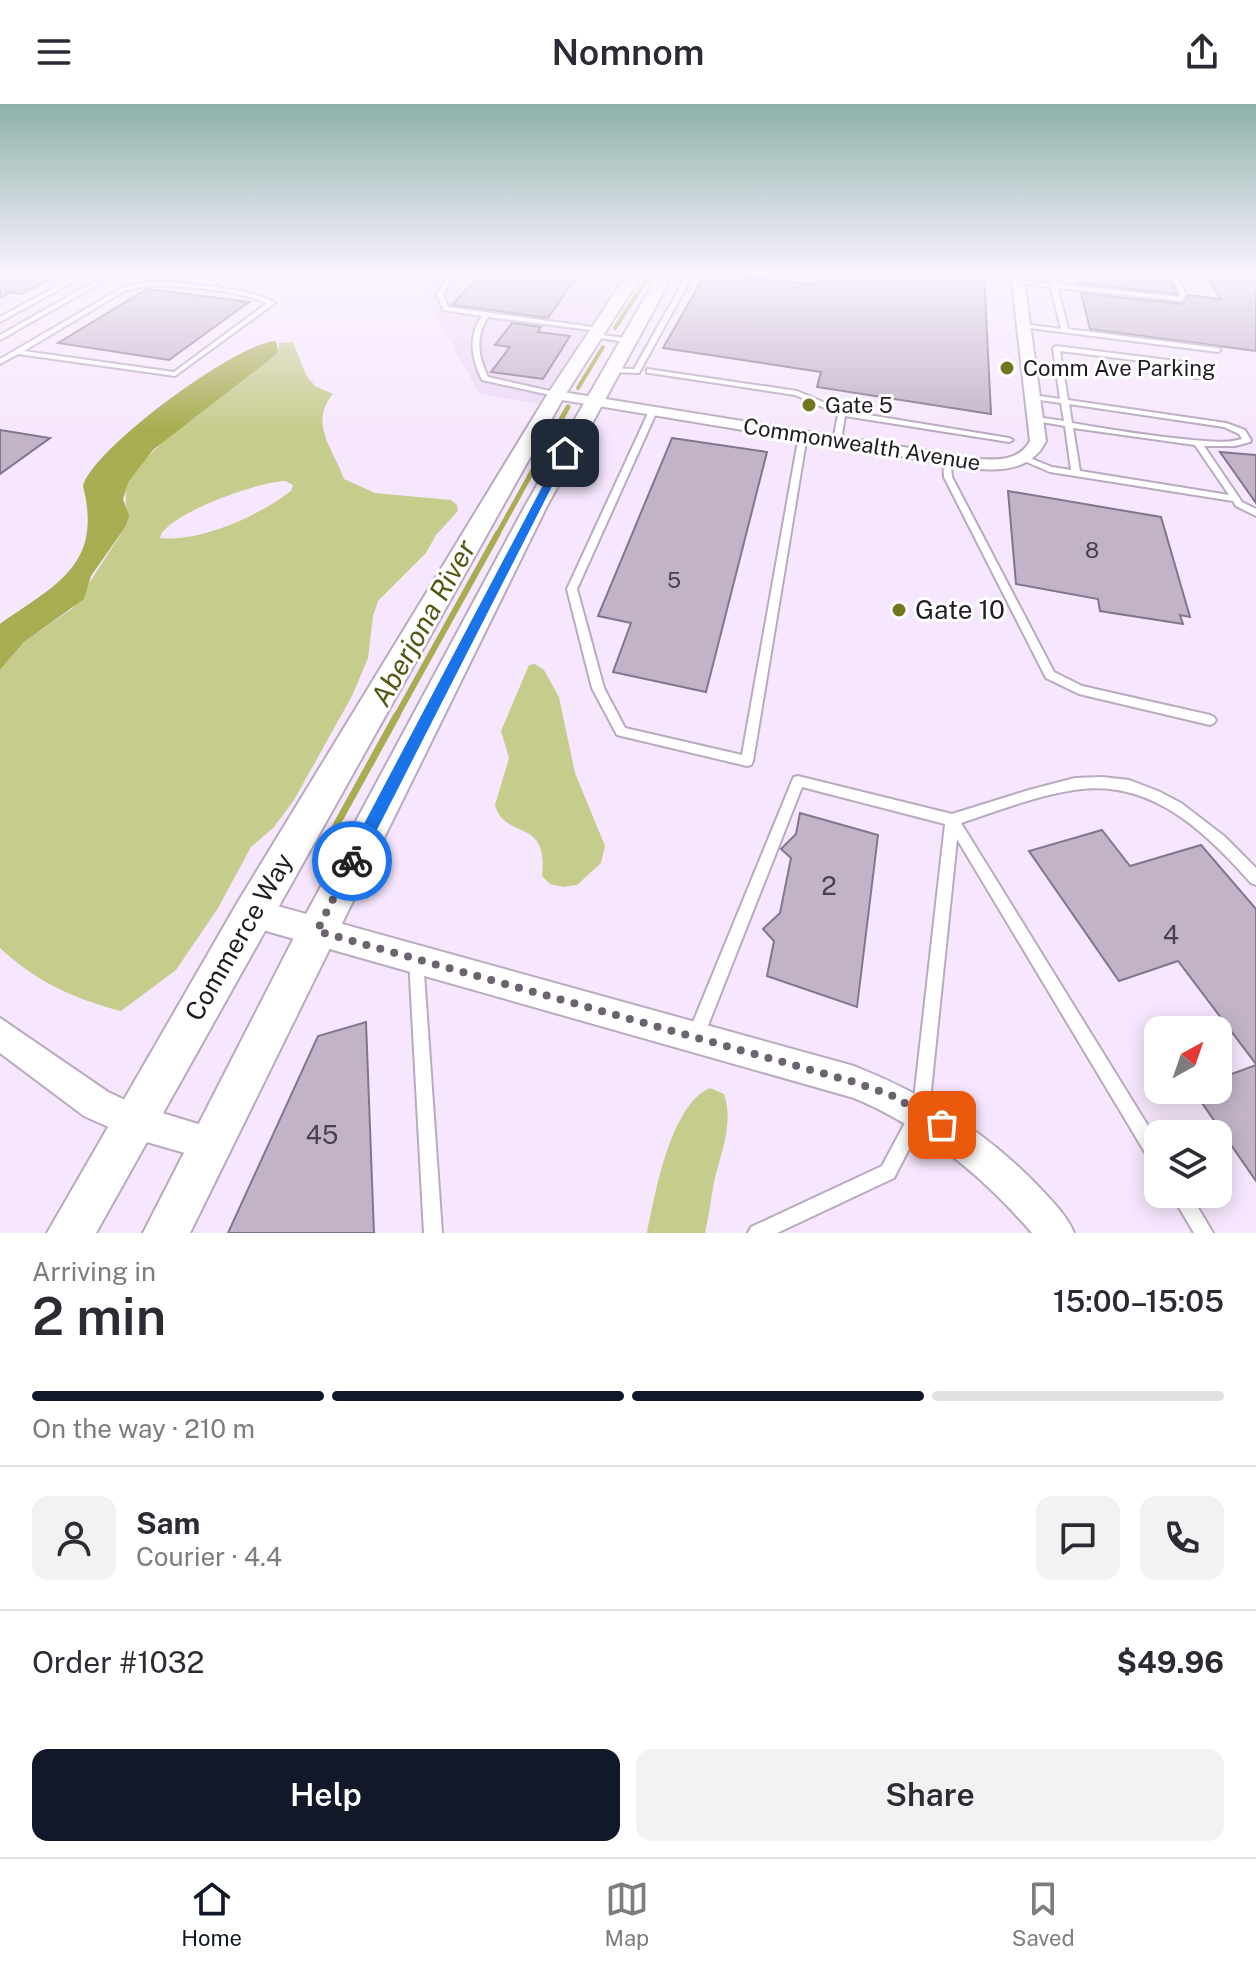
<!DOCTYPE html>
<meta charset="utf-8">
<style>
:root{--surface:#fff;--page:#f2f2f3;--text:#2b2b33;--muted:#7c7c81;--line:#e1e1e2;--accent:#111827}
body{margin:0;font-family:"Public Sans",sans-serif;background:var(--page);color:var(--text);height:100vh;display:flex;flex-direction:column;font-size:30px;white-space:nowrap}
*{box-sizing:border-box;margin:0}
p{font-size:26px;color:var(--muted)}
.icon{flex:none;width:44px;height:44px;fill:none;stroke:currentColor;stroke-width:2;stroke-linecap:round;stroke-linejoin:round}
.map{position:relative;height:1129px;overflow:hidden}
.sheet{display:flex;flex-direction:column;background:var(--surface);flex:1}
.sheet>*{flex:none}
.needle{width:52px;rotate:40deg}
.tools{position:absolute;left:1144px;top:912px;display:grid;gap:16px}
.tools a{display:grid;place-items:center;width:88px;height:88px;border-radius:16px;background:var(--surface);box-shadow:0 4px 20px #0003;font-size:40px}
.pin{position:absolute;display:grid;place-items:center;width:68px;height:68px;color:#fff;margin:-34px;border-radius:16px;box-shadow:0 4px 12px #0006}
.courier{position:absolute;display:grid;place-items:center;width:80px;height:80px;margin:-40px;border:6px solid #1a73e8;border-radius:50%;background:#fff;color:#222;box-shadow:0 2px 10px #0007}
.overview em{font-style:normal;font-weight:600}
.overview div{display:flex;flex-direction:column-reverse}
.overview{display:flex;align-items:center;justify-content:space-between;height:136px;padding:0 32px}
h1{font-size:52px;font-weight:600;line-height:60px}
.bar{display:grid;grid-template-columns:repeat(4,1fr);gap:12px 8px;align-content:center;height:96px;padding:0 32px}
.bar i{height:10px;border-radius:6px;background:var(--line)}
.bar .active{background:var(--accent)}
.bar p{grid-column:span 4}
.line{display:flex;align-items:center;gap:20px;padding:0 32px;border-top:2px solid var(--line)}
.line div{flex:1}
.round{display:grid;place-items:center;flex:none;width:84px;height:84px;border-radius:16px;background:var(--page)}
.cta{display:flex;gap:16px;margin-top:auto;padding:16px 32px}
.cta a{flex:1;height:92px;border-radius:16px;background:var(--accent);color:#fff;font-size:32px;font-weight:600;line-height:92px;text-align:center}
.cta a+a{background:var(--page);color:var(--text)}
header{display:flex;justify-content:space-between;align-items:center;height:104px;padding:0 32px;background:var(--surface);font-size:36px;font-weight:600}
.dock{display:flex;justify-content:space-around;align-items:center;height:112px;border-top:2px solid var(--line);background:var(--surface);font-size:22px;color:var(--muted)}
.dock a{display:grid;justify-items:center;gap:4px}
.dock .active{color:var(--accent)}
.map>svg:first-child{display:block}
.built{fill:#ecd8f5}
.green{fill:#c6cc8c;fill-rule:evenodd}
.water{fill:#a7ad50}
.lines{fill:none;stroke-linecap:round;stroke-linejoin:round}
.stream-far3{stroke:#a7ad50;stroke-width:4}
.stream-far2{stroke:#a7ad50;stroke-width:5}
.stream-far1{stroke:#a7ad50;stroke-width:6}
.stream{stroke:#a7ad50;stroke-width:7}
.building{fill:#c2b3c9;stroke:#84768a;stroke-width:2}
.service-casing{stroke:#b9aabf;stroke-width:4}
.minor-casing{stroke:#b9aabf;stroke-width:4}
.tertiary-casing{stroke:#b9aabf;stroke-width:4}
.service{fill:#fff;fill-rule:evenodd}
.minor{fill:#fff;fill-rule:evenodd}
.tertiary{fill:#fff;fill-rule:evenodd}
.route{fill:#1a73e8}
.done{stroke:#6c6370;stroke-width:8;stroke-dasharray:0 14.4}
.poi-dot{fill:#72761e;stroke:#fff;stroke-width:3}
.labels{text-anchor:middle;stroke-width:6;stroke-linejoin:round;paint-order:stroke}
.far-poi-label{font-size:22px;fill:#211c24;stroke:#fff;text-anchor:start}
.far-street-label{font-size:22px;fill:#211c24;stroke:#fff}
.number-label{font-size:22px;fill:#49424d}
.poi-label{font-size:26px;fill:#211c24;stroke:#fff;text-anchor:start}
.near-number-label{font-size:26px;fill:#49424d}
.street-label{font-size:26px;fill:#211c24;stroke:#fff}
.water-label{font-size:28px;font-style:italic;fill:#545712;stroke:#fff}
</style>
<header><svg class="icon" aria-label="menu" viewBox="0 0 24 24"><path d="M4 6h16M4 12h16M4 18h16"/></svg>Nomnom<svg class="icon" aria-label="share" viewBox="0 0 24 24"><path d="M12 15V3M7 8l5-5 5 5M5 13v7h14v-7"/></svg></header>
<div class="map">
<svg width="1256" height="1129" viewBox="0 0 1256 1129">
<rect width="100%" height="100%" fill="#f7e7fe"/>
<!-- built -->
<path class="built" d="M411,169H627L539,300L480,290Z"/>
<!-- green -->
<path class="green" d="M293,238L306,271L315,282L333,290C308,319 334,346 344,375L375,389L451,396L457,401L458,407L436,431L426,449L378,497L373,512L368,554L352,592L294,696L274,723L251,743L218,804L176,866L121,907C74,895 35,877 0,844V566L24,538L73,504L126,422C130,407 122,396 128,380C142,345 245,272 279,245V239ZM285,377L293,381L291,387C258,412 202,438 160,434C165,410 261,377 285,377Z
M535,560L544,566L559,593L575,669L605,742L601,759L577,781L563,783L550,780L542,772C549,712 505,737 495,701L509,654L501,627L529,561Z
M710,984L724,990C734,1020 721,1048 714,1078C711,1095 709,1112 705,1129H647C655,1091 670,1001 710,984Z"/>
<!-- water -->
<path class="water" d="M276,237L278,248L269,256L153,346L129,377L123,395L129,411L126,422L91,472L84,495L24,538L0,566V520C57,480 103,461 83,382C93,344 238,238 276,237Z"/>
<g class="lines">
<!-- stream-far3 -->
<path class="stream-far3" d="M615,224L651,169
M578,284L603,243"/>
<!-- stream-far2 -->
<path class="stream-far2" d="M497,431L568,303"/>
<!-- stream-far1 -->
<path class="stream-far1" d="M396,613L498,429"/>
<!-- stream -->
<path class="stream" d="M317,756L397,611"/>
</g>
<!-- building -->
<path class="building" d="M0,169H61L22,190L10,188L0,194Z
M482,169H579L548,214L452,201Z
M706,169L817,181L820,171L829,169H984L991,310L817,283L821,268L663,244Z
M1076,169H1167L1177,190L1078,179Z
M1206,169H1256V247L1090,225L1081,189L1181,200L1189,191L1220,195Z
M147,185L249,198L169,256L58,239Z
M512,219L541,223L538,228L570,232L543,275L491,268L510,243L495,241Z
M0,326L50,334L0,370Z
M672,334L767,348L706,588L613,568L631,519L598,512Z
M1220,348L1256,351V399Z
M1008,387L1161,413L1190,513L1180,511L1183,520L1100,507L1098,495L1016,480Z
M800,709L878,731L857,903L767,872L774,837L763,825L780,809L791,754L781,745L796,730Z
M1102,726L1130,762L1201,741L1256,805V960L1178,857L1119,877L1029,747Z
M366,918L374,1129H228L318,932Z
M1256,961V1077L1193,986H1218V975Z"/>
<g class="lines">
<!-- service casing -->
<g class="service-casing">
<path id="service" d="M81,169H89L0,218V213Z
M110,169H118L0,236V231Z
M133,169H152L212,177L228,169H236L213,181Z
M449,169H455L443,190L448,203L600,224V226L598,227L488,213C475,233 478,252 488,273L559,289V293L482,276C471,253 468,233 482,212L443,206L437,190Z
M688,169H694L639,269L607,268V264H610L634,265Z
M1048,169H1054L1057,180L1179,193L1180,190L1170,169H1176L1186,190L1183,196L1181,197L1058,184L1068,225L1218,244L1221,246L1218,248L1022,223V221L1024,220L1061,225L1051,183L1015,178L1018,176L1051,180Z
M154,178C184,179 250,184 275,199L175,272L18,250L0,260V255L122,184L138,179ZM154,181C186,182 239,187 267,199L174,268L24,247L126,186Z
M594,230L626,234L629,236L626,238L592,233L591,232Z
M1056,242L1184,258L1195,261L1201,272L1200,274H1194L1189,264L1183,262L1060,247L1068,296L1226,319L1245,326L1251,336L1250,338L1235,342H1204L1242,398L1256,405V412L1236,402L1233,397L1050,368L1022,356L1021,354L1025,352L1052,363L1071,366L1065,322L1036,317L1032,315L1036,313L1064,317L1061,299L1033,295L1029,293L1033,291L1060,295L1053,244ZM1069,300L1224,323L1239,330L1242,335C1226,340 1208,337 1192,336C1152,332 1112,326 1072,319ZM1073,324L1195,341L1229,391L1080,367Z
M647,265L797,287L844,307L1009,334L1013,336L1009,338L845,312L841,337L837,339L833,337L838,310L795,291L650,269H647Z
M650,305L657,307L577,485L604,584L625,624L742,651L799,331L803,329L807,331L753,657L751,661L747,662L617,631L592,584L567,485Z
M943,353H946L950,355L952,373L1054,568L1082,582L1210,611L1214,613L1216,616L1214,619L1210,621L1079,590L1046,574L944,373Z
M798,672L952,710L1029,686L1075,674L1102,673L1129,676L1158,687L1181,699L1224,732L1256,764V781L1251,779C1204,726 1150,674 1074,686C1035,692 998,707 961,719L1158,1038V1063L1152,1060L957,735L929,1006L894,1074L777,1129H748L751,1123L882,1062L913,1004L945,720L802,683L701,939L695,941L689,939L687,933L792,677L794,673Z
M416,848L421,850L423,855L442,1129H424L409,855L411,850Z
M1171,1090H1190L1213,1129H1194Z"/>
</g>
<!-- minor casing -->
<g class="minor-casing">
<path id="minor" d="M1011,169H1023L1046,337C1033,364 1006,367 978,365L556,295L549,291L556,287L978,355C998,356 1019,357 1030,337Z
M252,795L854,962C924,990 984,1026 1037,1081C1051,1096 1066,1110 1074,1129H1032C982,1071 925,1024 854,994L252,823L242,819L238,809L242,799Z
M0,914L108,988L136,1001L221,1027L226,1039L221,1051L209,1056L133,1034L84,1012L0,949Z"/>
</g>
<!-- tertiary casing -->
<g class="tertiary-casing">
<path id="tertiary" d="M628,169H643L565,291L96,1129H47L239,796L547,291Z
M659,169H674L547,402L190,1129H143L304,814L525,402Z"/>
</g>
<!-- service -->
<use href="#service" class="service"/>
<!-- minor -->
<use href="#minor" class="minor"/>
<!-- tertiary -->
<use href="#tertiary" class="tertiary"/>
</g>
<!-- sky -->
<linearGradient id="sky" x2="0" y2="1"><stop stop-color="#8eb1ab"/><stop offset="0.52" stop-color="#fbf4ff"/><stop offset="1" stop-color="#fbf4ff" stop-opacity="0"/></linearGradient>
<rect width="1256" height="327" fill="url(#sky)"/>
<!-- route -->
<path class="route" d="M565,346L569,349L358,763H347V752L560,349Z"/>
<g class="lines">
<!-- done -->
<path class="done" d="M352,757L317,827L854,978L891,991L942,1021"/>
</g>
<!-- markers -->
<g class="poi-dot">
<circle cx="1007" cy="264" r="8"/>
<circle cx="809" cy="301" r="8"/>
<circle cx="899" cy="506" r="8"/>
</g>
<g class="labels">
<!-- far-poi labels -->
<g class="far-poi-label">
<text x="1023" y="272">Comm Ave Parking</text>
<text x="825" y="309">Gate 5</text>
</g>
<!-- far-street labels -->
<g class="far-street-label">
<text transform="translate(862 340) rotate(9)" y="8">Commonwealth Avenue</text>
</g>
<!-- number labels -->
<g class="number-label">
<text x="1092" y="454">8</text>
<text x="674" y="484">5</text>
</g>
<!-- poi labels -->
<g class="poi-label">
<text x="915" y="515">Gate 10</text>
</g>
<!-- near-number labels -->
<g class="near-number-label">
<text x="829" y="791">2</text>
<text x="1171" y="840">4</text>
<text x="322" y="1040">45</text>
</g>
<!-- street labels -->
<g class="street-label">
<text transform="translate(239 833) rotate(-60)" y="9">Commerce Way</text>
</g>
<!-- water labels -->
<g class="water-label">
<text transform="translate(423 519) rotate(-61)" y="10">Aberjona River</text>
</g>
</g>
</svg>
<div class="tools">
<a><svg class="needle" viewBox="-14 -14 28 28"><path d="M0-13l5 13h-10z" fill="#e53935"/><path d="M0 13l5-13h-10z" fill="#7c7c81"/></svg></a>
<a><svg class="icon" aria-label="layers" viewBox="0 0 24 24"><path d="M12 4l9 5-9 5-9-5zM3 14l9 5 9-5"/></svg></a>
</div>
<div class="pin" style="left:942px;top:1021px;background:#ea580c"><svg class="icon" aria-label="bag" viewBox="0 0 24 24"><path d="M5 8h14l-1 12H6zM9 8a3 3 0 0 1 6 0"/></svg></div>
<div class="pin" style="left:565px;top:349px;background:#1f2937"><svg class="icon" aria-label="home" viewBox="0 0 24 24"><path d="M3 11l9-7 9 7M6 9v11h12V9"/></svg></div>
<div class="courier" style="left:352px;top:757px"><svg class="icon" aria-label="bike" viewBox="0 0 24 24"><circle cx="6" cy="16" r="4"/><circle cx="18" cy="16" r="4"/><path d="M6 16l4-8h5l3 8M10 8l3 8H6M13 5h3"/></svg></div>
</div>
<section class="sheet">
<div class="overview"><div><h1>2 min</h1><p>Arriving in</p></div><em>15:00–15:05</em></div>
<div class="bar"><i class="active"></i><i class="active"></i><i class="active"></i><i></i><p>On the way · 210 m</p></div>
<div class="line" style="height:144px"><a class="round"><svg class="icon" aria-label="person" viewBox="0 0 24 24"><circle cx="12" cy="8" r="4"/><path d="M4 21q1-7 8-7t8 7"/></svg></a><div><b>Sam</b><p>Courier · 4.4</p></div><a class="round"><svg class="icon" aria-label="chat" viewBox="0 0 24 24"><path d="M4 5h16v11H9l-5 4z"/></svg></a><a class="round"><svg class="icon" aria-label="phone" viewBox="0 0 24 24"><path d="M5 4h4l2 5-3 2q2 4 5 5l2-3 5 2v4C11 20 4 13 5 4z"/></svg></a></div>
<div class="line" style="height:104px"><div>Order #1032</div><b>$49.96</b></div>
<div class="cta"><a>Help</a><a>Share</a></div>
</section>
<nav class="dock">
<a class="active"><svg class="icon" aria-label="home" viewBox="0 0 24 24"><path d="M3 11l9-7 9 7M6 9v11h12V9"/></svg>Home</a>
<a><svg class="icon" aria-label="map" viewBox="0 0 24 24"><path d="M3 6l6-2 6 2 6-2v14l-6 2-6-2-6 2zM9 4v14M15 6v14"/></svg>Map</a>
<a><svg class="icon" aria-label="saved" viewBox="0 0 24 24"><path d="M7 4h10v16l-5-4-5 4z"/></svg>Saved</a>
</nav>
